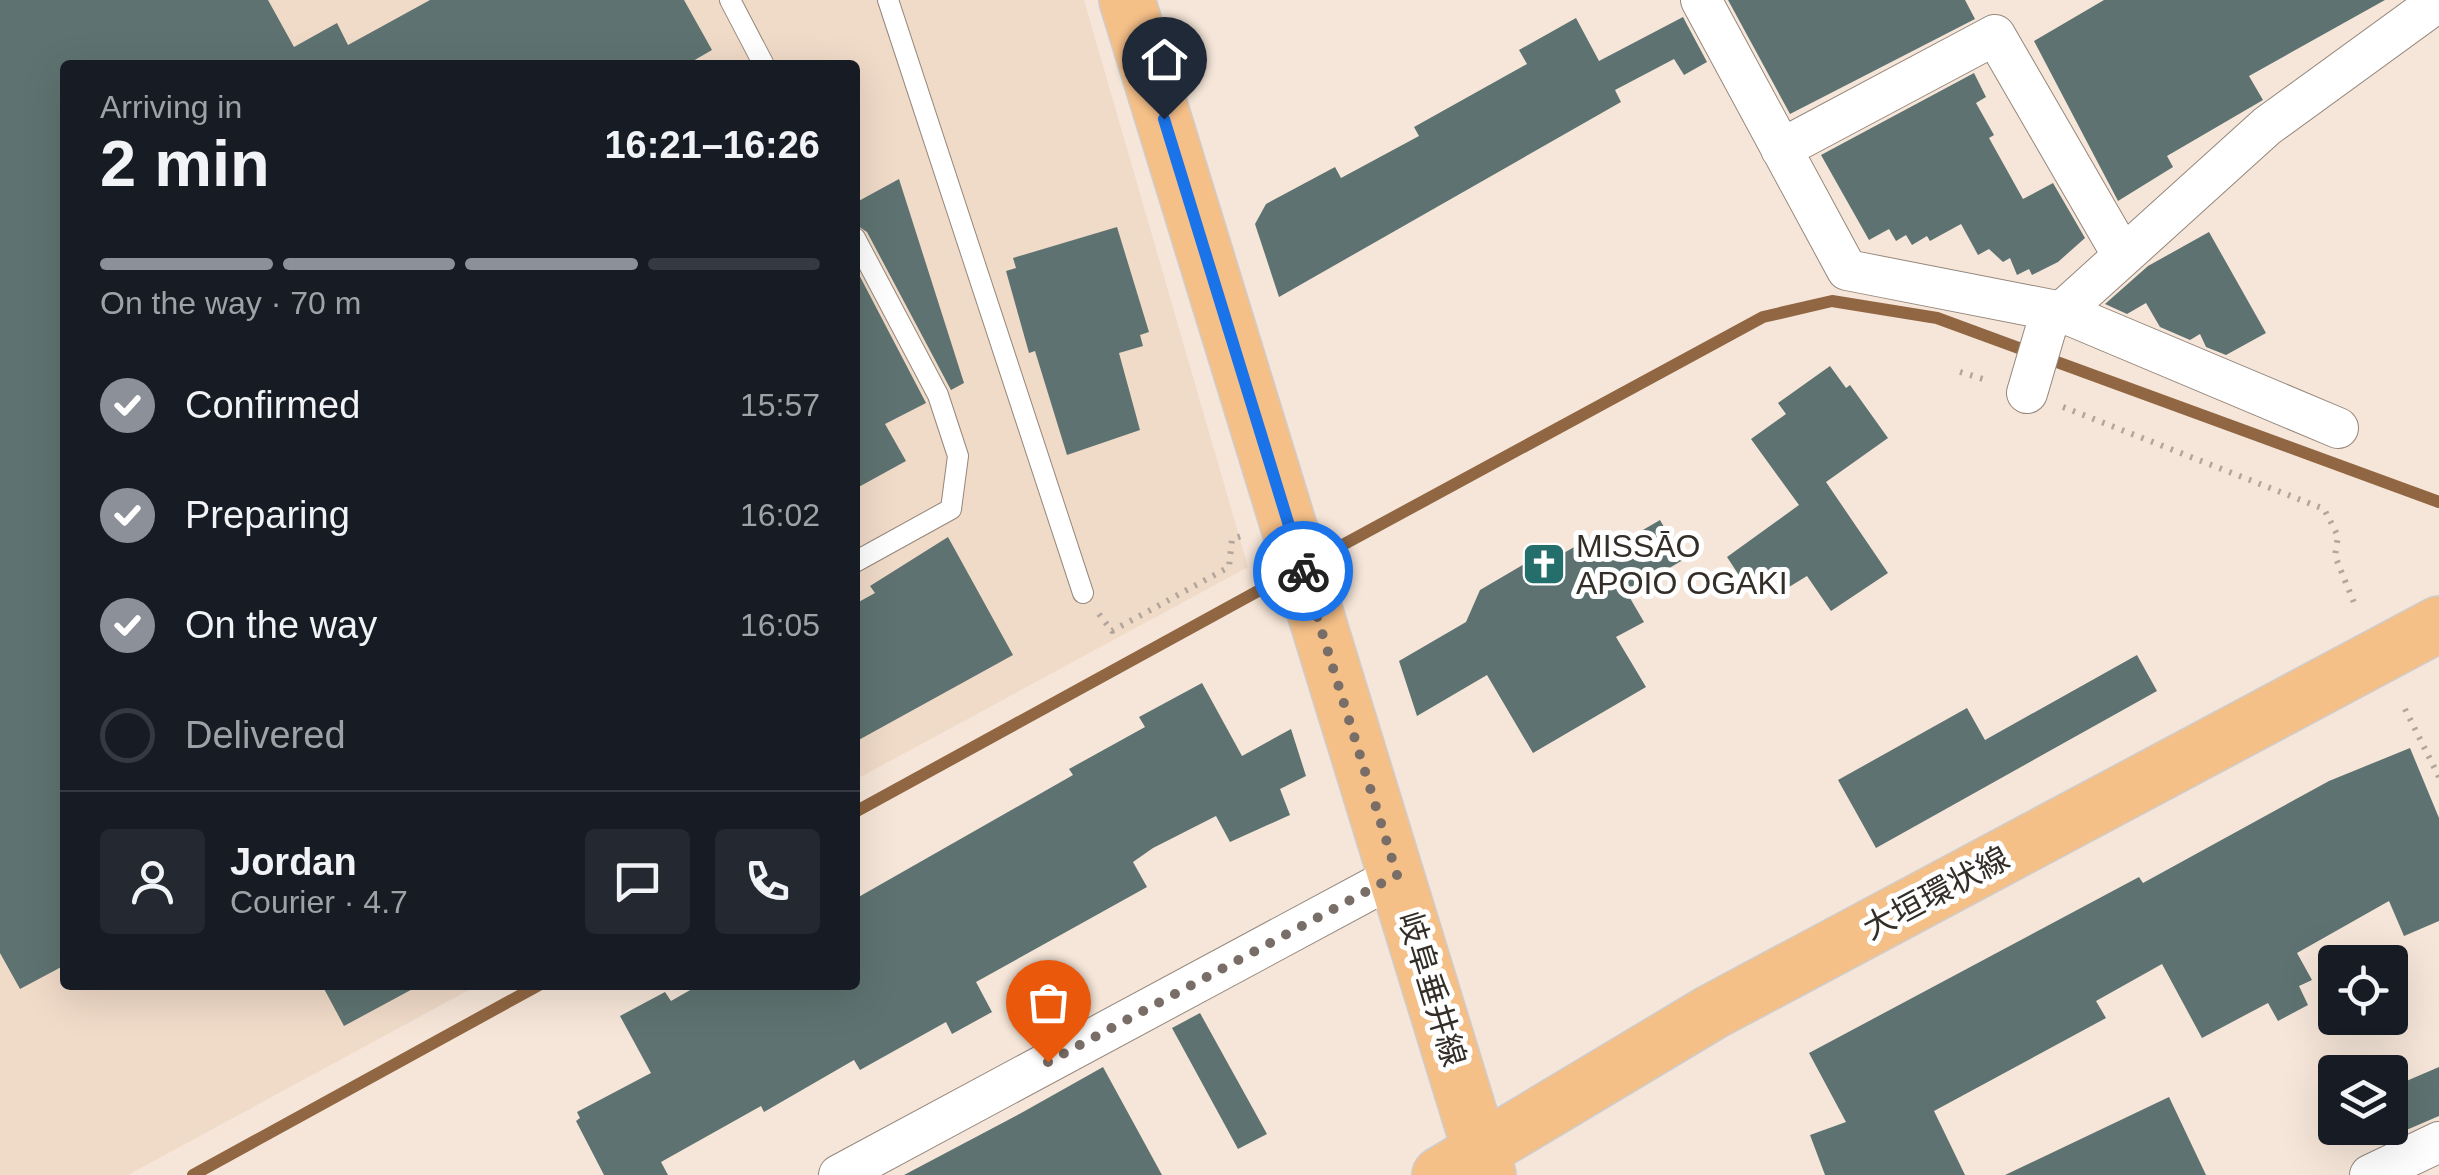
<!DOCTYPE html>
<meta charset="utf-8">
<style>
:root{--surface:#171b24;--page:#242831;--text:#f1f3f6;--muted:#9ea1a6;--line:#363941;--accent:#8c9099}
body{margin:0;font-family:Arial,"Noto Sans JP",sans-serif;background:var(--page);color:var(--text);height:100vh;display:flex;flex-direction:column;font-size:38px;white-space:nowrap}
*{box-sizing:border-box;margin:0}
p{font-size:32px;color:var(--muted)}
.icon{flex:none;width:55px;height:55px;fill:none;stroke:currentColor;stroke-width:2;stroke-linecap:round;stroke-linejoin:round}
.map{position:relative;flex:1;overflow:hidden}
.side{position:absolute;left:60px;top:60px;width:800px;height:930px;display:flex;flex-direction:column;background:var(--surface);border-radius:10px;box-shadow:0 10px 40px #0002}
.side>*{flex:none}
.controls{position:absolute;left:2318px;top:945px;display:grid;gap:20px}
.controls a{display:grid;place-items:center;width:90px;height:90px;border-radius:10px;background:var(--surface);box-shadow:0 10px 40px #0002;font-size:50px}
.pin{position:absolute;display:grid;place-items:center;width:85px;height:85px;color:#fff;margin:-102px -42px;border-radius:50% 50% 50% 0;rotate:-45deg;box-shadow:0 0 10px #0007}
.pin .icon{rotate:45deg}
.courier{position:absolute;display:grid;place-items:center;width:100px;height:100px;margin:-50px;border:8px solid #1a73e8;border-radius:50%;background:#fff;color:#222;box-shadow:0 2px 12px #0007}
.headline em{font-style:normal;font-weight:700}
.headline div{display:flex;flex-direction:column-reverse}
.headline{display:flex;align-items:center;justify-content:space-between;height:170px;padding:0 40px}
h1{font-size:65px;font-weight:700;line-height:75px}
.bar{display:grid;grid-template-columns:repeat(4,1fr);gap:15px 10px;align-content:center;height:120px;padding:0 40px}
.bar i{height:12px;border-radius:8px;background:var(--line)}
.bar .active{background:var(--accent)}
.bar p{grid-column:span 4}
.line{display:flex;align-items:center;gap:25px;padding:0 40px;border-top:2px solid var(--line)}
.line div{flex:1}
.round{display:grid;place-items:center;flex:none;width:105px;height:105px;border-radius:10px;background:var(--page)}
ol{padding:0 40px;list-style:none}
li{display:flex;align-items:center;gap:30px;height:110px}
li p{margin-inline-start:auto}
li .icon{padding:10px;border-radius:50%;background:var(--accent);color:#fff;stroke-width:4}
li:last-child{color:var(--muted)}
li i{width:55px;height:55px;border:5px solid var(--line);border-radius:50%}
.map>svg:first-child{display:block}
.built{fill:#f0dac8}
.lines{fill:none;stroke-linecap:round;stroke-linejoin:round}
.stream{stroke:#916743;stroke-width:12}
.building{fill:#5e7371}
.lane-casing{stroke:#95877b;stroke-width:22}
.street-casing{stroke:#95877b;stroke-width:42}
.primary-casing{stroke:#cecdcc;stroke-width:58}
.path{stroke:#b2a69c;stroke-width:6;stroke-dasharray:2.5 8;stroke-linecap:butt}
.lane{stroke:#fff;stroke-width:20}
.street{stroke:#fff;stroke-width:40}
.primary{stroke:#f5bf88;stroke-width:55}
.done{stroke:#786e67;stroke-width:10;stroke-dasharray:0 18}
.route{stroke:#1a73e8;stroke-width:12}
.labels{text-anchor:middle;stroke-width:10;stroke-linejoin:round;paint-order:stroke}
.poi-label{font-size:32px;fill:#342e29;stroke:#fff;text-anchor:start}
.street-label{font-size:32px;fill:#342e29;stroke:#fff}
</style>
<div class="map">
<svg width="2439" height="1175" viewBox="0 0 2439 1175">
<rect width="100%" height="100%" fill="#f6e6d9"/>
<!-- built -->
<path class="built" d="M0,0H1084L1248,567L855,780V65H65V985H478L128,1175H0Z"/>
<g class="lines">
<!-- stream -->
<path class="stream" d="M1313,561L1763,317L1832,301L1937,318L2439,502
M855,812L1291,573
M193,1175L539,985"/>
</g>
<!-- building -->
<path class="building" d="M0,0H268L294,47L337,23L348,45L430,0H684L712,50L686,65H65V965L20,989L0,953Z
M1728,0H1965L1975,19L1790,114Z
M2104,0H2385L2249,76L2263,100L2167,156L2173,167L2118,201L2034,41Z
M1683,17L1707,62L1684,75L1674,59L1615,90L1621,102L1279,297L1255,224L1266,204L1335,167L1341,178L1419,136L1414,127L1527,64L1519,50L1576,18L1599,61Z
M1974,73L1986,97L1976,103L1994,135L1989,138L2023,199L2053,183L2085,238L2058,262L2032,275L2029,269L2017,275L2010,258L2003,262L1989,249L1978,255L1961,224L1930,241L1927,236L1912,245L1906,235L1896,241L1889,229L1869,240L1821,155Z
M899,179L964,383L951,390L867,232L855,224V203Z
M1117,227L1149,332L1140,335L1143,346L1119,353L1140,430L1067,455L1035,351L1029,353L1006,271L1016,268L1013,258Z
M2209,232L2266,333L2226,355L2206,347L2200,334L2190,340L2160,327L2146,303L2127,314L2105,304L2148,266Z
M855,267L926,403L885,424L906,461L855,489Z
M1830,366L1846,388L1850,385L1888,438L1826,482L1888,573L1831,611L1807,576L1789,587L1777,570L1748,589L1727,557L1799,505L1751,439L1786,414L1778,403Z
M1660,520L1683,560L1627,593L1644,622L1616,637L1646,687L1533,753L1487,675L1417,716L1399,661L1466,622L1480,590L1557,545L1562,554L1597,534L1607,551Z
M948,537L1013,655L855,742V604L875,593L870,586Z
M2137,655L2157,691L1876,848L1838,780L1967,708L1985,740Z
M1202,683L1242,756L1291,729L1306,776L1280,789L1290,815L1230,842L1216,816L1153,848L1133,862L1147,887L976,982L992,1012L952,1034L946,1022L860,1070L854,1060L764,1112L761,1106L661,1162L668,1175H604L576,1121L580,1118L577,1112L651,1073L620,1016L665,992L671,1001L699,985H855V899L1073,775L1069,769L1145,727L1139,717Z
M2410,748L2439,818V921L2404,936L2389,901L2297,953L2312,980L2299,986L2308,1005L2278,1021L2268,1003L2202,1038L2162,964L2096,1001L2106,1018L1934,1111L1965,1175H1825L1810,1135L1846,1122L1809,1053L2139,877L2143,883L2329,781Z
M322,985H420L344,1026Z
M1200,1013L1267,1134L1238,1149L1172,1028Z
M1103,1067L1162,1175H904L1023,1112Z
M2439,1067V1116L2390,1137V1088Z
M2169,1097L2206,1175H2005Z"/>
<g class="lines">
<!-- lane casing -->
<g class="lane-casing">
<path id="lane" d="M730,0L764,65
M888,0L1083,593
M855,238L938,395L958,456L951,509L855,562"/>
</g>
<!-- street casing -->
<g class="street-casing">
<path id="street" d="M1701,0L1847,270L2062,312L2338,428
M1781,149L1995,35L2123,256
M2027,393L2047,325L2267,126L2439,1
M839,1175L1397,875
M2370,1175L2439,1142"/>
</g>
<!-- primary casing -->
<g class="primary-casing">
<path id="primary" d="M1127,0L1488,1175
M1440,1175L1712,1012L2439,624"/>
</g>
<!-- path -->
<path class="path" d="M1960,372L1990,381
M2063,407L2324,509L2338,536L2335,556L2355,605
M1099,614L1112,631L1229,567L1232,539L1241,536
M2405,709L2439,777"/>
<!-- lane -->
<use href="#lane" class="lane"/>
<!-- street -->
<use href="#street" class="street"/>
<!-- primary -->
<use href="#primary" class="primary"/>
</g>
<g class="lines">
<!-- done -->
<path class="done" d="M1048,1062L1397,875L1303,571"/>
<!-- route -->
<path class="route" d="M1164,119L1303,571"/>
</g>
<!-- icons -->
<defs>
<g id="church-square" transform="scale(2.25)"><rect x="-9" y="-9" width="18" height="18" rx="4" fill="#246e6b" stroke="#fff"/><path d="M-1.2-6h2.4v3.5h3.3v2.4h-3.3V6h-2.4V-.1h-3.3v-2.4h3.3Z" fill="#fff"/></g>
</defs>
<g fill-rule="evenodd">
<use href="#church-square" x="1544" y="564"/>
</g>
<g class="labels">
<!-- poi labels -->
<g class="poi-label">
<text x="1576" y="557">MISSĀO<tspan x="1576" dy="37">APOIO OGAKI</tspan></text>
</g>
<!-- street labels -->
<g class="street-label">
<text transform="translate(1936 893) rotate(-28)" y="11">大垣環状線</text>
<text transform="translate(1432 989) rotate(73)" y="11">岐阜垂井線</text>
</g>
</g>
</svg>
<div class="controls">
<a><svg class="icon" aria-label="locate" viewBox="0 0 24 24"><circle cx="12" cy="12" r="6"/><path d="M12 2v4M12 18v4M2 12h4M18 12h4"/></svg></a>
<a><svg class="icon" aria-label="layers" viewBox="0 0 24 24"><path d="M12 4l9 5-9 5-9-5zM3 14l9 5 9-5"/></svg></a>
</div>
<div class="pin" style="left:1048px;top:1062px;background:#ea580c"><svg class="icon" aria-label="bag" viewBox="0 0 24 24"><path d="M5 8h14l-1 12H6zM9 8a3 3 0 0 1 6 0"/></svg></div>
<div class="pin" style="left:1164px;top:119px;background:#1f2937"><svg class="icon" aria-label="home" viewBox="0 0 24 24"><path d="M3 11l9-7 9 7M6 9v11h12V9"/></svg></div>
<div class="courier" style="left:1303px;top:571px"><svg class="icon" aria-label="bike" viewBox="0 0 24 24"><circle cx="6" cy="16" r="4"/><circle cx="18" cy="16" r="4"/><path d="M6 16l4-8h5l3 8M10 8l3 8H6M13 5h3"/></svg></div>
<section class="side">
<div class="headline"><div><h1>2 min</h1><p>Arriving in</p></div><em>16:21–16:26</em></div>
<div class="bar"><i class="active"></i><i class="active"></i><i class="active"></i><i></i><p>On the way · 70 m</p></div>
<ol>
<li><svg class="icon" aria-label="check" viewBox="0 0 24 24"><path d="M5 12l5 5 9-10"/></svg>Confirmed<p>15:57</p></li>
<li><svg class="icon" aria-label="check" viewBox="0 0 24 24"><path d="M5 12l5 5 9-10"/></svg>Preparing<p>16:02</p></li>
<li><svg class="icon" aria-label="check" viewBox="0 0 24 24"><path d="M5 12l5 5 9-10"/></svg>On the way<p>16:05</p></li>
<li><i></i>Delivered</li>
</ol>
<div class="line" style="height:180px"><a class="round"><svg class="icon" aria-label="person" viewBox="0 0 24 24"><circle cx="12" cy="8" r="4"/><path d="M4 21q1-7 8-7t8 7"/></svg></a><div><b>Jordan</b><p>Courier · 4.7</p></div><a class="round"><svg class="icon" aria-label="chat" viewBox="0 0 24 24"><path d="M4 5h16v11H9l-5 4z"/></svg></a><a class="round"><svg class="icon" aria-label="phone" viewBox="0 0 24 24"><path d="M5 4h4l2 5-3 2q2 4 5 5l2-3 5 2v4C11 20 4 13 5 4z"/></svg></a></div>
</section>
</div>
